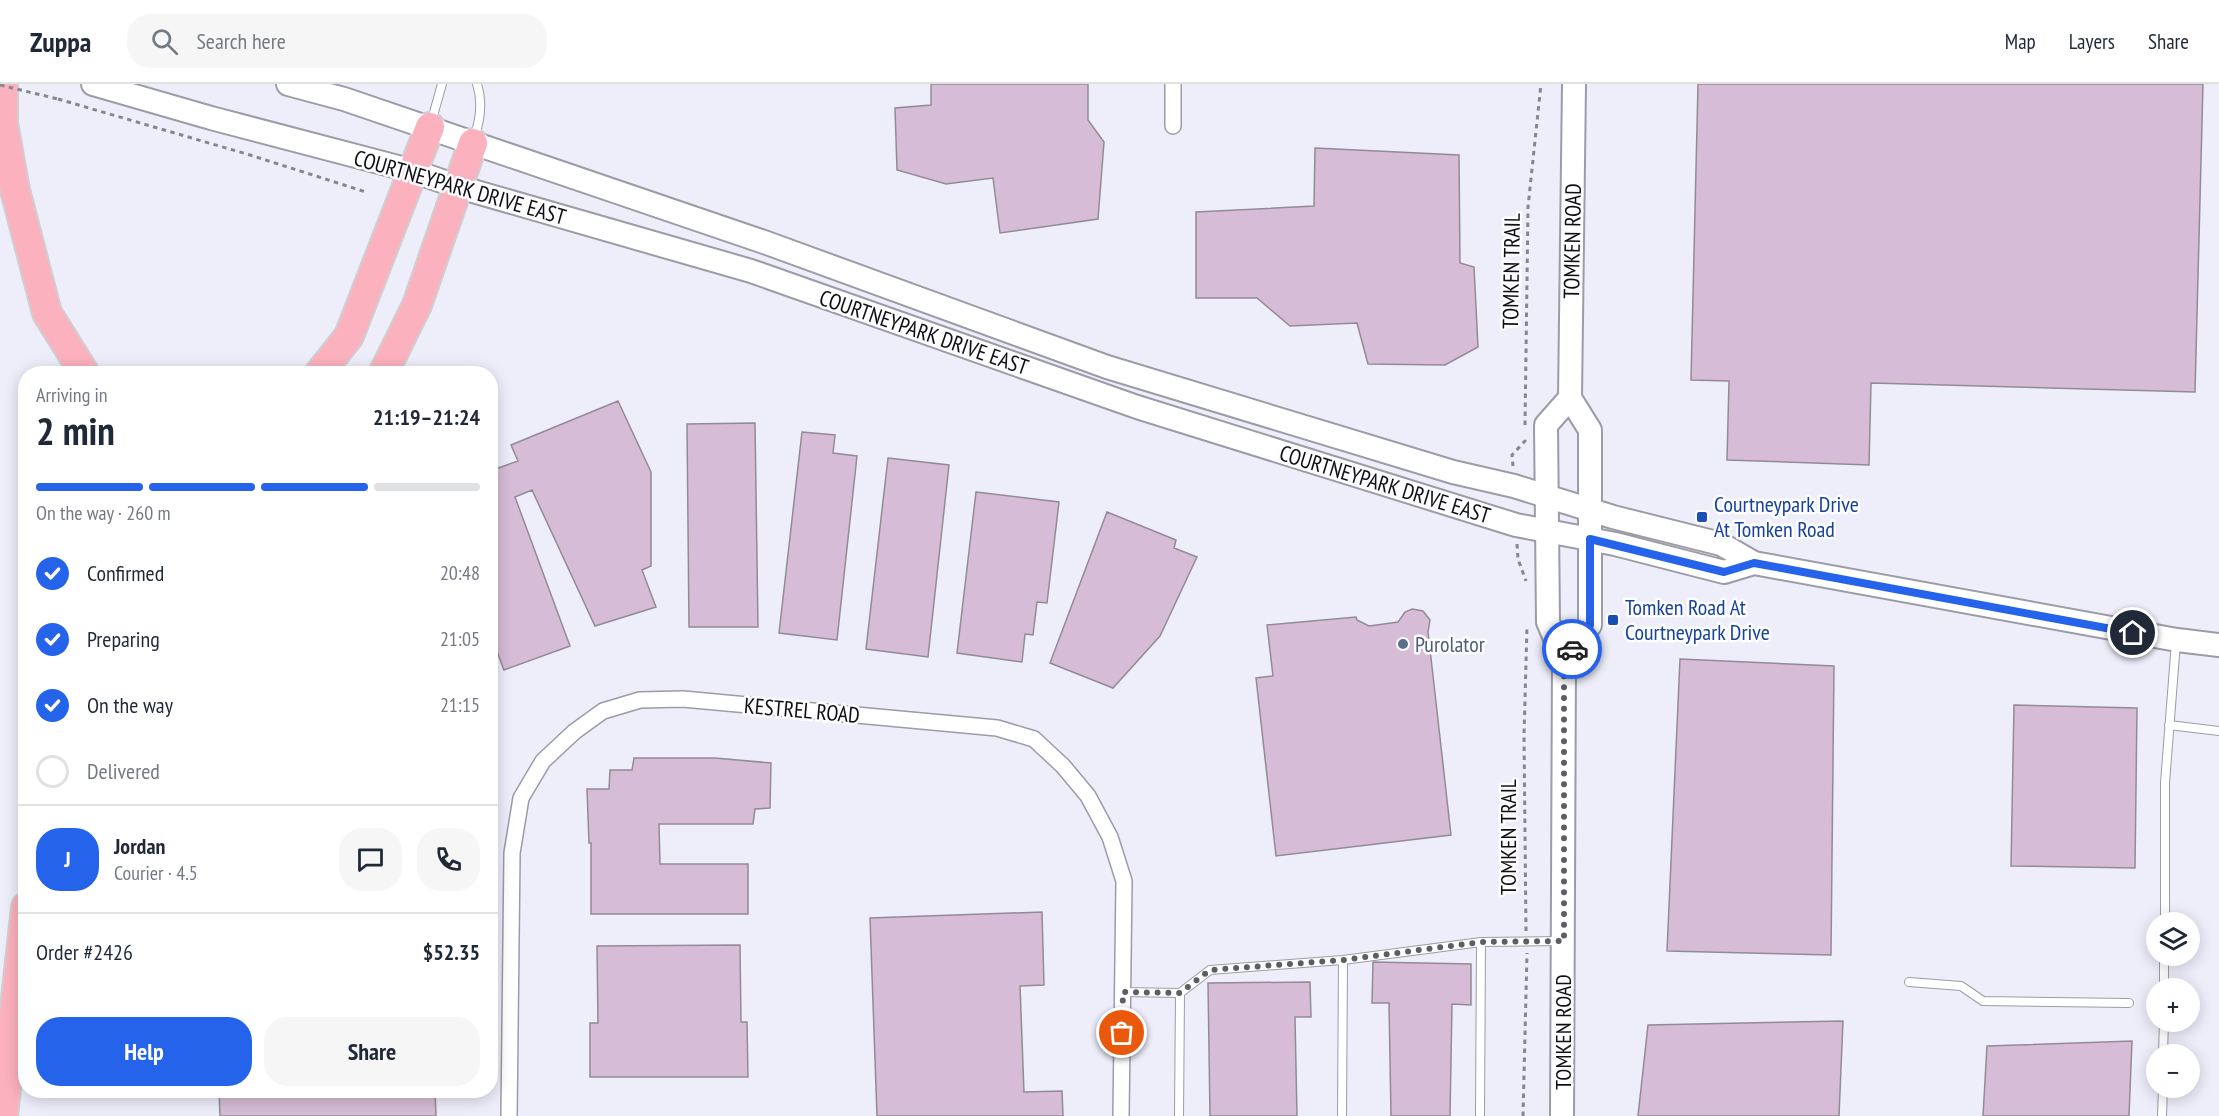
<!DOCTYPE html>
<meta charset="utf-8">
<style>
:root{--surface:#fff;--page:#f6f6f7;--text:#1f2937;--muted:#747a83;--line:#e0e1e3;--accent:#2563eb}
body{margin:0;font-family:"PT Sans Narrow",sans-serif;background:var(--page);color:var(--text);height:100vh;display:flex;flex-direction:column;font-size:22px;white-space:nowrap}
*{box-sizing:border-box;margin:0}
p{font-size:20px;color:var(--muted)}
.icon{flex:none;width:33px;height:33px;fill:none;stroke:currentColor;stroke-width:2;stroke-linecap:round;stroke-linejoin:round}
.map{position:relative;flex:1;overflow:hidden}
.drawer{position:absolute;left:18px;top:282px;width:480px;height:732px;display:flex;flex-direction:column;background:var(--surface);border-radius:24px;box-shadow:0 3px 15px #0003}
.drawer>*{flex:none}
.fabs{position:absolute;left:2146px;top:828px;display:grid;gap:12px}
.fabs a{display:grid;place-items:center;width:54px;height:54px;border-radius:50%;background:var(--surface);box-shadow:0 3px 15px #0003;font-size:30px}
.pin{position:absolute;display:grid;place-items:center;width:51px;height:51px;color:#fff;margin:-26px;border:3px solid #fff;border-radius:50%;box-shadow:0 2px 6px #0007}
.courier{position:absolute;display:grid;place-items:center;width:60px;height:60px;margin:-30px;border:4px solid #2563eb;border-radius:50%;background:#fff;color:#222;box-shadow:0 2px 8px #0007}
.summary em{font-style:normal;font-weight:700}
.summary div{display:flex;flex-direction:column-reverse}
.summary{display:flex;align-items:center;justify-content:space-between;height:102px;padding:0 18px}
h1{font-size:39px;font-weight:700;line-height:45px}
.bar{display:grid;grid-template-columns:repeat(4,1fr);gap:9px 6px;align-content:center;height:72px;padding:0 18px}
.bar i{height:8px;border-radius:4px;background:var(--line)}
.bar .on{background:var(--accent)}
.bar p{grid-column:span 4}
.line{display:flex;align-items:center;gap:15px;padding:0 18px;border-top:2px solid var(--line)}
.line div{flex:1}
.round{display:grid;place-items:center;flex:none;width:63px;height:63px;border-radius:24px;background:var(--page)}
ol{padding:0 18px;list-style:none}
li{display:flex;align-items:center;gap:18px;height:66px}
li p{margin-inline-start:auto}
li .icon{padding:6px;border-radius:50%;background:var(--accent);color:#fff;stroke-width:4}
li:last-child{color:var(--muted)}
li i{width:33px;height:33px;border:3px solid var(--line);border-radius:50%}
.action{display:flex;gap:12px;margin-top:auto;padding:12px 18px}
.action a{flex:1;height:69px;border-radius:24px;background:var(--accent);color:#fff;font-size:24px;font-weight:700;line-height:69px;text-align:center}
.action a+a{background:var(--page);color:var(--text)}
header{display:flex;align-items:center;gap:36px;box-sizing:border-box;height:84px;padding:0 30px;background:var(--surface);border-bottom:2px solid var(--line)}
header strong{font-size:28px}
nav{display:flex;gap:33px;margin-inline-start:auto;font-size:21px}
.search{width:420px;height:54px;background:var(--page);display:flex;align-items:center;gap:15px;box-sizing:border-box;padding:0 21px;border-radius:24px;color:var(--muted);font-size:22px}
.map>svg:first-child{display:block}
.building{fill:#d6bcd7;stroke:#938b94;stroke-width:1.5}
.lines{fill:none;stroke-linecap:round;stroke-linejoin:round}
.lane-casing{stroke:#9b9ca7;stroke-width:10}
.street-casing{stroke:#9b9ca7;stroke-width:18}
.secondary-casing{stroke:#9b9ca7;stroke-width:26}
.highway-casing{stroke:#cfcfd0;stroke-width:32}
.path{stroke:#86868f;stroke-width:3;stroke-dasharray:4.5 4.5;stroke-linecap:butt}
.lane{stroke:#fff;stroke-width:8}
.street{stroke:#fff;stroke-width:15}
.secondary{stroke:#fff;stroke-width:22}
.highway{stroke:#fcb1be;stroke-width:28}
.path-bridge{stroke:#86868f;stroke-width:3;stroke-dasharray:4.5 4.5;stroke-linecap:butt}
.done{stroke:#5d5d64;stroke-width:6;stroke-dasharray:0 10.8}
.route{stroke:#2563eb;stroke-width:8}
.transit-dot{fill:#1a4fb4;stroke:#fdfdff;stroke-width:2}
.service-dot{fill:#5c6f8a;stroke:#fdfdff;stroke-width:2}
.labels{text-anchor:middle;stroke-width:5;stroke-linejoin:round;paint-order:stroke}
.street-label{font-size:22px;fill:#0f0f13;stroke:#fdfdff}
.transit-label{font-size:22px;fill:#164399;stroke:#fdfdff;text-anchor:start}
.service-label{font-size:22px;fill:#4e5e75;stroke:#fdfdff;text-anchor:start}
</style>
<header>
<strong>Zuppa</strong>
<div class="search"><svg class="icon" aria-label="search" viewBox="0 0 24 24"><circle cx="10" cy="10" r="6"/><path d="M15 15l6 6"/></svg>Search here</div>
<nav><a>Map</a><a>Layers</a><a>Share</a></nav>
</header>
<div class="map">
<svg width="2219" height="1032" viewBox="0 0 2219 1032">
<rect width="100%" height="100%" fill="#eeeefb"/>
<!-- building -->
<path class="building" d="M931,0H1088V36L1104,58L1098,135L1000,149L993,94L946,100L897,86L895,24L931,21Z
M1698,0H2203L2195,308L1871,299L1869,381L1727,376L1729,297L1691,296Z
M1315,64L1459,71L1460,179L1474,183L1478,263L1445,281L1368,280L1357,239L1290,242L1257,214H1196V128L1314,122Z
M618,317L651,388V482L642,486L656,523L595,542L532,406L515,413L570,562L504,586L490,549V387L518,377L511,361Z
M755,339L758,543H689L687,340Z
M802,348L835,351L833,369L857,372L837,556L779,549Z
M888,374L949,381L928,573L866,565Z
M976,408L1059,418L1047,519L1037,518L1033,551L1025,550L1022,578L957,569Z
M1107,428L1176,456L1174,464L1197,473L1160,552L1113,604L1050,579Z
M1412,525L1423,527L1430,536L1428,548L1431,574L1451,751L1276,772L1256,594L1273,592L1267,541L1356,533L1357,536L1369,542L1398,538L1405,528Z
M1680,575L1834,582L1831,871L1667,867Z
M2014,621L2137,624L2135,784L2011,782Z
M634,674H715L771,679L770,724L755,725L753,740H659L660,780H748V830H591V759H589L587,705H609L610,686H632Z
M1042,828L1044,901L1020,902L1024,1008L1062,1007L1063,1032H877L870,834Z
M740,861L741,938H747L748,993H590V939H598L597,862Z
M1373,878L1471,880V921L1452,920L1450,1032H1391L1389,919H1372Z
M1310,898L1311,933H1295L1297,1032H1210L1208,899Z
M1843,937L1839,1032H1638L1648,941Z
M2132,957L2129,1032H1983L1987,962Z
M219,1006H435L436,1032H220Z"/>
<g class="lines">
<!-- lane casing -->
<g class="lane-casing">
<path id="lane" d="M431,39L442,0
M474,54C480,37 483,18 477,0
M2169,641L2219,647
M2165,838V699L2176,558
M1909,898L1961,902L1983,917L2129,919
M2164,904V872
M1123,908L1180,909L1210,886L1343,876L1481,858L1559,857
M2163,970L2164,938
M1179,1032L1180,909
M1342,1032L1343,876
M1480,1032L1481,858
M2162,1032L2163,1004"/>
</g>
<!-- street casing -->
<g class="street-casing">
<path id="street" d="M1173,0V42
M509,1032L512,769L521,714L543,677L574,648L603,627L640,616L683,615L997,644L1034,655L1063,682L1088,712L1110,753L1124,797L1121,1032"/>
</g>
<!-- secondary casing -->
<g class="secondary-casing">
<path id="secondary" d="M93,0L211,34L413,87L459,103L751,187L1137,323L1516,441L1615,460L1724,488L1754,479
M288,0L344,15L764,158L1107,283L1453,388L1514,402L1613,433L1721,460L1754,479L2177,556L2219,561
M1564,575L1590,541V346L1570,314L1574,0
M1562,1032L1564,575L1548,538L1546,341L1570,314"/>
</g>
<!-- highway casing -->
<g class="highway-casing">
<path id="highway" d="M3,0V39L15,106L47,229L85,290
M319,290L349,252L430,43
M383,290L417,221L473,59
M3,1032L26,823"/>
</g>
<!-- path -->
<path class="path" d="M58,15L250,71L366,108
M1525,341L1528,123L1541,0
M1513,382L1512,371L1525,357V354
M1517,460L1518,475L1526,497
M1526,847L1524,652L1527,542
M1523,1032L1527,869"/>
<!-- lane -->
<use href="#lane" class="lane"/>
<!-- street -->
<use href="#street" class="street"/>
<!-- secondary -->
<use href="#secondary" class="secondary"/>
<!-- highway -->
<use href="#highway" class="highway"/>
<!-- path-bridge -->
<path class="path-bridge" d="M0,1L58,15"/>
</g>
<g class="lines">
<!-- done -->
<path class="done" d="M1122,949L1123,908L1180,909L1210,886L1343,876L1481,858L1564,857V575L1572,565"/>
<!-- route -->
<path class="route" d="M1572,565L1590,541V455L1724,488L1754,479L2133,549"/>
</g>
<!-- markers -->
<g class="transit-dot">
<rect x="1696" y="427" width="12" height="12" rx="3"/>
<rect x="1607" y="530" width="12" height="12" rx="3"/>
</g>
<circle class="service-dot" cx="1403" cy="560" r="6"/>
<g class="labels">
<!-- street labels -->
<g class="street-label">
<text transform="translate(460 103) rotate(16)" y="8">COURTNEYPARK DRIVE EAST</text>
<text transform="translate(1572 157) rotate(-89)" y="8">TOMKEN ROAD</text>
<text transform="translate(1511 187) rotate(-89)" y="8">TOMKEN TRAIL</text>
<text transform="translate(924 248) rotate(19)" y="8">COURTNEYPARK DRIVE EAST</text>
<text transform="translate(1385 400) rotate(17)" y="8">COURTNEYPARK DRIVE EAST</text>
<text transform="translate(802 626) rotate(5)" y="8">KESTREL ROAD</text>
<text transform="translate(1508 753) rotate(-90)" y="8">TOMKEN TRAIL</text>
<text transform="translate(1563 948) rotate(-90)" y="8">TOMKEN ROAD</text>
</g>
<!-- transit labels -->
<g class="transit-label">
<text x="1714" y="428">Courtneypark Drive<tspan x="1714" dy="25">At Tomken Road</tspan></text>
<text x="1625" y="531">Tomken Road At<tspan x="1625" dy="25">Courtneypark Drive</tspan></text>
</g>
<!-- service labels -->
<g class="service-label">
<text x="1415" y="568">Purolator</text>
</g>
</g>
</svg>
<div class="fabs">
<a><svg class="icon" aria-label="layers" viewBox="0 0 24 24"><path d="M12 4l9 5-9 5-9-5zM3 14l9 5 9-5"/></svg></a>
<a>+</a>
<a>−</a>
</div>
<div class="pin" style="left:1122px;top:949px;background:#ea580c"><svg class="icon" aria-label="bag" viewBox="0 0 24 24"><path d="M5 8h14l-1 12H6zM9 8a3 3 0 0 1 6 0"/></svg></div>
<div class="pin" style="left:2133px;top:549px;background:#1f2937"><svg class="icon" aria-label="home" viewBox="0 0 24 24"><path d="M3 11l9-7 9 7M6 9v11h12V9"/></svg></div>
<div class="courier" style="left:1572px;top:565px"><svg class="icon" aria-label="car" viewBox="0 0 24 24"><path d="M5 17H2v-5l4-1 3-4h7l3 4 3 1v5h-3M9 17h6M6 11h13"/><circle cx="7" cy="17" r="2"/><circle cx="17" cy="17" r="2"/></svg></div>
<section class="drawer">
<div class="summary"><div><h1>2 min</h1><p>Arriving in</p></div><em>21:19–21:24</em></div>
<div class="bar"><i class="on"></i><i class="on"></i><i class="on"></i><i></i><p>On the way · 260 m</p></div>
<ol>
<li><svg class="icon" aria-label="check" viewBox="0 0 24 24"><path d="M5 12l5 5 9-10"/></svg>Confirmed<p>20:48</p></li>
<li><svg class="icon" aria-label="check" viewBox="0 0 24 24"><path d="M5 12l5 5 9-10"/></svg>Preparing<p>21:05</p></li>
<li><svg class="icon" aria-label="check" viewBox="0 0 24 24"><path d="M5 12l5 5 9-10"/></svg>On the way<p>21:15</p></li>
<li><i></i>Delivered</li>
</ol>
<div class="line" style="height:108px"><b class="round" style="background:var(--accent);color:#fff">J</b><div><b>Jordan</b><p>Courier · 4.5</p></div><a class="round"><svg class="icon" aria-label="chat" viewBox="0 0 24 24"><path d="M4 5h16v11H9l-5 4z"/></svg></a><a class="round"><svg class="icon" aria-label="phone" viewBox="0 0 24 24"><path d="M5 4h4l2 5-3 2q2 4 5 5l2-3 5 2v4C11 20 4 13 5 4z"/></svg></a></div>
<div class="line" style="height:78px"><div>Order #2426</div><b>$52.35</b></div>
<div class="action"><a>Help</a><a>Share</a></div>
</section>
</div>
